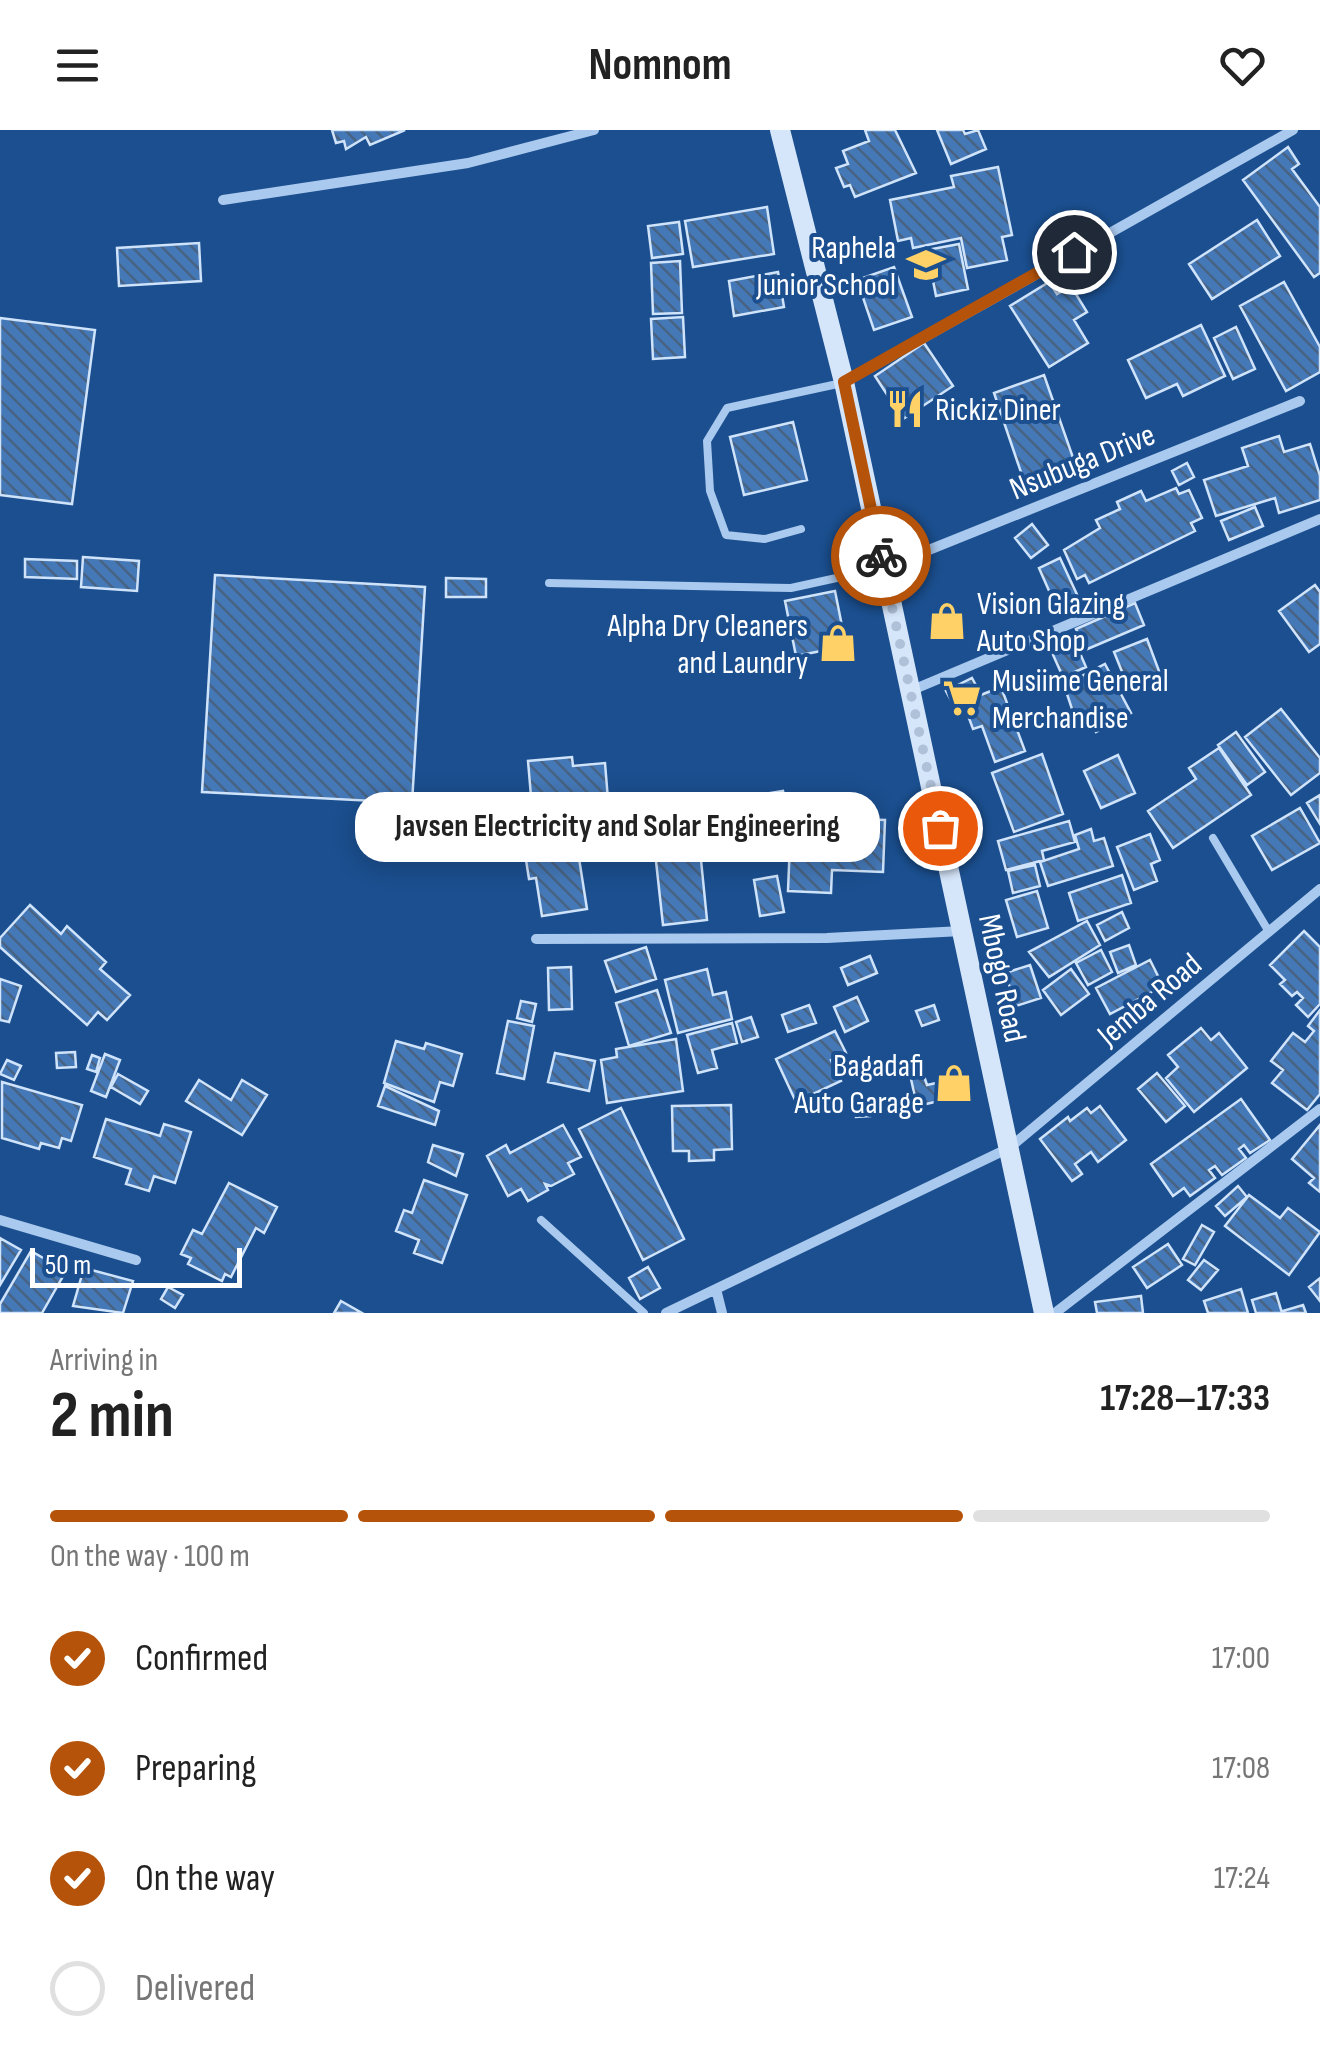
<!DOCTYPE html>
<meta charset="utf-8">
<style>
:root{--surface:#fff;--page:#f2f2f2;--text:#222;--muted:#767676;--line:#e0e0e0;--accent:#b45309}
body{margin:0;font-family:"Sofia Sans Condensed",sans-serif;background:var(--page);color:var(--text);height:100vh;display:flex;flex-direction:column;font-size:38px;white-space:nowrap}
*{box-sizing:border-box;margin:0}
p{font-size:32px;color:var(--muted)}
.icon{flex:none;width:55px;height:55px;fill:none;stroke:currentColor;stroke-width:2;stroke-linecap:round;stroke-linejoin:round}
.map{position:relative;height:1183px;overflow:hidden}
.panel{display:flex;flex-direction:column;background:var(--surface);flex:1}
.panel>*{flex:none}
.scale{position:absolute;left:30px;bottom:25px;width:212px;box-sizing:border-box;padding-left:10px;border:5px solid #fff;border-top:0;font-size:28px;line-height:35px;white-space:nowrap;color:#fff;-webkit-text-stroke:8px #1b4f8f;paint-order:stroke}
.pin{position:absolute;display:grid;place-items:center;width:85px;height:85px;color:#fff;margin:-42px;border:5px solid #fff;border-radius:50%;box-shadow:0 2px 10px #0007}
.courier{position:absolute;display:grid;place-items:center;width:100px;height:100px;margin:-50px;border:8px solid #b45309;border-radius:50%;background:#fff;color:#222;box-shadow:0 2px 12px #0007}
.bubble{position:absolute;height:70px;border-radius:30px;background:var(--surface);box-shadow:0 5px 25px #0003;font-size:32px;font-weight:700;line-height:70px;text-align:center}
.headline em{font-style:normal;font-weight:700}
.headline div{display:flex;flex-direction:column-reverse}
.headline{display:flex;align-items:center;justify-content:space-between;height:170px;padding:0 50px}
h1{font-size:65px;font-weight:700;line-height:75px}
.bar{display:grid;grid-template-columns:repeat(4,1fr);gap:15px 10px;align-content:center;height:120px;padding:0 50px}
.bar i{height:12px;border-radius:8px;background:var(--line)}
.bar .active{background:var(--accent)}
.bar p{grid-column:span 4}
ol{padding:0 50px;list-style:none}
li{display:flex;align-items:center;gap:30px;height:110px}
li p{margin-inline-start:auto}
li .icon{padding:10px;border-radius:50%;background:var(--accent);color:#fff;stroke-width:4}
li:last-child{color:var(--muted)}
li i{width:55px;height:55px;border:5px solid var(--line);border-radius:50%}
header{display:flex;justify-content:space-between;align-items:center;height:130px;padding:0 50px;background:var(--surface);font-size:45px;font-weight:700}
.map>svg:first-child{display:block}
.building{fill:url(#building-back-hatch);stroke:#cfe3fa;stroke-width:2.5}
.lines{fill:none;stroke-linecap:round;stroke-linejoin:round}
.service{stroke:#a9c9ee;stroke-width:8}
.minor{stroke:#a9c9ee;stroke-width:10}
.secondary{stroke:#d6e6fa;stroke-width:20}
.done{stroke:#afc1d8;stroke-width:10;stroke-dasharray:0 18}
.route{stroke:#b45309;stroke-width:12}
.labels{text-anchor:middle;stroke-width:8;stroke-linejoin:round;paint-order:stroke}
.poi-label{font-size:32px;fill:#fff;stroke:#1b4f8f;text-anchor:end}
.street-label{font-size:32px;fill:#fff;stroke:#1b4f8f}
</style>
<header><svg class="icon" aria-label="menu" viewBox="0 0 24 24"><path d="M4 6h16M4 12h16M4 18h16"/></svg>Nomnom<svg class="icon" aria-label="heart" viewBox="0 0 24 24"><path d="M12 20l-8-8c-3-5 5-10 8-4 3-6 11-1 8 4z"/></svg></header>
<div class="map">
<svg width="1320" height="1183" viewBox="0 0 1320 1183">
<defs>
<pattern id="building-back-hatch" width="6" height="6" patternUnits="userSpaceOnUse" patternTransform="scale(2.5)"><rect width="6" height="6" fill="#4478b7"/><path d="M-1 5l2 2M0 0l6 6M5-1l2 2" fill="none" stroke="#486282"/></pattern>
</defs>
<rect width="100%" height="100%" fill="#1b4f8f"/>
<!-- building -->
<path class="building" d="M332,0H405L370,15L366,7L346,19L344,11L336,13Z
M865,0H895L916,43L855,67L850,55L844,57L836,38L848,34L843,21L869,11Z
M937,0H963L965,4L978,0L986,19L951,34Z
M1288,17L1299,34L1292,39L1320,77V143L1314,147L1243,50Z
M998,37L1012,105L1002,107L1007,130L967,138L961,108L913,118L911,108L898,111L890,70L954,57L951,46Z
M767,77L774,124L693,137L685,91Z
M1067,86L1077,100L1058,114L1048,100Z
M1257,90L1280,126L1212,169L1189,134Z
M679,92L683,124L652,128L648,96Z
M199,113L201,151L119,156L117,118Z
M959,114L968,159L936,166L927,120Z
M680,131L682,183L653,184L651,133Z
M894,137L912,187L874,200L857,150Z
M778,142L784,177L734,186L729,151Z
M1049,152L1057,164L1071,156L1087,182L1074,190L1088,213L1049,237L1010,176Z
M1284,152L1320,217V242L1286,261L1240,176Z
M683,187L685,227L653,229L651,189Z
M0,188L95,200L72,374L0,365Z
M1201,195L1225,246L1183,266L1177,254L1146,268L1128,230Z
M1236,197L1255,239L1233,249L1214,208Z
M924,213L953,256L903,289L875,246Z
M1044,245L1077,339L1026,357L994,263Z
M793,292L807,350L744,365L730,307Z
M1279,306L1284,322L1310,314L1320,346V370L1279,383L1275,368L1216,386L1204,350L1248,336L1242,318Z
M1187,333L1194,347L1179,355L1172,341Z
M1176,358L1179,364L1189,360L1202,388L1191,393L1195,401L1089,453L1085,445L1077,449L1064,420L1100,398L1096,390L1120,379L1117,372L1141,361L1146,371Z
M1255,377L1263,396L1229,410L1221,391Z
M1032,394L1048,415L1031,428L1015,408Z
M83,427L139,431L137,461L81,457Z
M1060,428L1080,471L1058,481L1039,438Z
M25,429L77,431V449L25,447Z
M215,445L425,457L412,673L202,662Z
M446,448L486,449V467H446Z
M1315,455L1320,462V514L1309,522L1279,481Z
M835,461L846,516L796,526L785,471Z
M1135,473L1144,495L1085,520L1076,499Z
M1073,507L1086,537L1063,547L1050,518Z
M1147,509L1159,541L1127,554L1114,522Z
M1105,534L1131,583L1096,602L1086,582L1075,588L1064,555Z
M972,548L979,561L953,574L946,561Z
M1001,557L1025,621L995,632L982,596L973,599L963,572Z
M1281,579L1320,628V643L1291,665L1245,607Z
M1236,602L1265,642L1247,655L1218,615Z
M1219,618L1251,665L1173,718L1148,681L1196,649L1189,638Z
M1042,624L1063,684L1014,702L992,643Z
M1118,625L1135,663L1101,678L1084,641Z
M572,627L573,636L605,633L609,682L564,685L563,675L532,678L528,631Z
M783,661L789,691L769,694L764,664Z
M1320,665V694L1307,673Z
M695,670L707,790L663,795L655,722L621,726L616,679Z
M1300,678L1320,713L1272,740L1252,706Z
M760,680L773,704L759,711L746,687Z
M506,686L510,725L485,727L481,688Z
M791,687L885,690L883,742L832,740L831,763L788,761Z
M1069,691L1075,712L1042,721L1044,730L1006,740L998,711Z
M1091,699L1094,711L1104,708L1113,736L1048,756L1040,732L1079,719L1075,705Z
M575,703L587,779L542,786L536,748L529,749L523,711Z
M1150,704L1160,730L1151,734L1157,751L1134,760L1117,717Z
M1035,735L1040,756L1013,763L1008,741Z
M1122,745L1131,773L1078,791L1069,763Z
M777,746L784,782L760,786L754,750Z
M1037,761L1048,798L1017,807L1006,770Z
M30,775L61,804L67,796L106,832L100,839L130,865L107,890L98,882L87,895L0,817V808Z
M1122,782L1129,798L1105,811L1097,795Z
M1087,791L1100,815L1049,847L1029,822Z
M1304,801L1320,817V874L1308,887L1296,875L1303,868L1297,862L1292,866L1280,854L1285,850L1270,835Z
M1129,815L1136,835L1118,843L1110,822Z
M646,817L656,849L616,862L605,831Z
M1101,820L1112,842L1088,855L1076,833Z
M870,826L877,843L848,855L841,838Z
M1150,830L1163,856L1110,884L1096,858Z
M1030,835L1041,868L1016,876L1005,843Z
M571,837L572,879L549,880L548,838Z
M707,839L713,865L726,862L732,889L678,903L665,850Z
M1071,839L1089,864L1061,885L1043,860Z
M0,849L21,856L9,892L0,890Z
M657,860L671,903L629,916L616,873Z
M857,867L868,891L845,902L834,877Z
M521,871L536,874L532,892L517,888Z
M809,875L816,893L788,902L782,885Z
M934,875L939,890L922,896L916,881Z
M1320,880V964L1307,980L1272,953L1283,940L1271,931L1293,903L1305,912L1314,901L1308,896Z
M751,887L758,907L742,912L736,892Z
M508,891L534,896L524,949L497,943Z
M732,893L737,913L712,920L717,938L698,943L687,905Z
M1201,898L1211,910L1219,903L1247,938L1194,982L1166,948L1178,937L1168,925Z
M835,901L846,923L831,930L841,951L796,972L776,929Z
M676,909L683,961L607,973L601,930L617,927L616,919Z
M396,911L424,919L426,913L462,924L453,956L440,952L434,972L384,953Z
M75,922L76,937L57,938L56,923Z
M555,923L595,931L589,961L548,952Z
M105,924L120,930L106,967L91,961Z
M92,925L100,928L96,942L87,939Z
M7,930L21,936L14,950L0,944Z
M1157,943L1185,976L1166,992L1138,959Z
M118,944L148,961L140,974L111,957Z
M924,946L927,955L950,950L953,968L917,976L911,949Z
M199,950L231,970L242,950L267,965L242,1005L186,971Z
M2,952L82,975L71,1011L62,1008L59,1018L41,1013L39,1019L2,1008Z
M385,956L439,981L435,995L378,976Z
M1241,969L1270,1010L1250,1023L1244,1015L1239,1019L1246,1028L1222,1045L1215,1036L1209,1040L1215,1048L1190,1066L1184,1058L1173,1066L1151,1034Z
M870,970V986L856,987V971Z
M731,975L732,1019L714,1020V1030L689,1031V1021H673L672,976Z
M1100,976L1126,1010L1098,1032L1091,1022L1075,1034L1082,1044L1072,1051L1040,1009L1068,987L1070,991L1087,978L1091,983Z
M621,978L684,1109L643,1130L579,999Z
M106,989L160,1006L164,994L191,1002L175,1053L154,1046L149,1061L126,1054L131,1039L94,1027Z
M563,995L581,1027L568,1033L574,1044L551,1056L545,1054L548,1060L528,1071L521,1059L508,1066L487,1026L506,1015L510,1023Z
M1320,995V1062L1309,1053L1314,1048L1292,1029Z
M433,1015L463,1024L456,1046L428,1032Z
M424,1050L467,1065L442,1133L414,1123L419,1110L396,1101L404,1080L412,1083Z
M229,1053L277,1077L264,1103L256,1098L231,1147L225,1144L222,1151L188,1134L191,1128L181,1124L193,1100L202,1104Z
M1238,1056L1247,1067L1225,1086L1216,1076Z
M1249,1065L1280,1088L1288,1078L1320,1102L1289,1145L1225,1096Z
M1202,1095L1214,1102L1195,1135L1183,1129Z
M0,1108L21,1120L0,1155Z
M1168,1114L1182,1135L1147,1158L1133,1137Z
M31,1121L66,1141L42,1183H0V1174Z
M1204,1130L1218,1140L1201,1160L1188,1150Z
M648,1137L660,1158L640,1169L629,1148Z
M84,1138L133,1151L123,1183L73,1176Z
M1320,1148V1171L1309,1157Z
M168,1157L183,1165L175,1178L161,1169Z
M1241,1159L1248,1183H1208L1204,1171Z
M1276,1163L1282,1183H1256L1252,1170Z
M1141,1166L1143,1183H1097L1095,1172Z
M341,1171L362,1183H334Z
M1303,1175L1306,1183H1283V1181Z"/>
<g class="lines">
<!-- service -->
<path class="service" d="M801,399L765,409L726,405L710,361L707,311L727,278L842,253
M549,453L791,458L882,438
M1213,708L1269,802
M541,1090L644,1183"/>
<!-- minor -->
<path class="minor" d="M223,70L468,33L594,0
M845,252L1293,0
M884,438L1300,271
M910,561L1320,389
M536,809L827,808L962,801
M0,1090L136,1130
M716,1159L722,1183
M666,1183L1009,1018L1320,759
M1055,1183L1320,979"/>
<!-- secondary -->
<path class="secondary" d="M780,0L844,252L1044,1183"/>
</g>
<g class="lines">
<!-- done -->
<path class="done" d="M881,426L940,698"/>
<!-- route -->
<path class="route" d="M881,426L844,252L1074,122"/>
</g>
<!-- icons -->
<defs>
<g id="school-bare" transform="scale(3)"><path d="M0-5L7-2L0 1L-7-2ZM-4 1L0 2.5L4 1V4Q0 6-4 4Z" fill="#ffd166" stroke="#1b4f8f" stroke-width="2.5" paint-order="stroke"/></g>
<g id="restaurant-bare" transform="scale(3)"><path d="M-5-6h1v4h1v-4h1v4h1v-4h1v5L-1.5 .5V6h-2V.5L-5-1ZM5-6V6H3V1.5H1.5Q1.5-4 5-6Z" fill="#ffd166" stroke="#1b4f8f" stroke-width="2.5" paint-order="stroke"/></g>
<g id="shop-bare" transform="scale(3)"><path d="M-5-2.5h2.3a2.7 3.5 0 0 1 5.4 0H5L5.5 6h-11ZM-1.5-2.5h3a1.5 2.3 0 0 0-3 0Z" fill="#ffd166" stroke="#1b4f8f" stroke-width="2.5" paint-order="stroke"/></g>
<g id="supermarket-bare" transform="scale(3)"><path d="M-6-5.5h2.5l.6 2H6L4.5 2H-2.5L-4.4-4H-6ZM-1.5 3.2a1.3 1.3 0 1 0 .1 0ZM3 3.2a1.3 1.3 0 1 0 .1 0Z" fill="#ffd166" stroke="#1b4f8f" stroke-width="2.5" paint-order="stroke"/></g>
</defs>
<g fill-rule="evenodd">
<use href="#school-bare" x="926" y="135"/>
<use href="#restaurant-bare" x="905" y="279"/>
<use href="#shop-bare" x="947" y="491"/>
<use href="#shop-bare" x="838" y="513"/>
<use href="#supermarket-bare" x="962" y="568"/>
<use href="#shop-bare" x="954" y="953"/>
</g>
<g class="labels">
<!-- poi labels -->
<g class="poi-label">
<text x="896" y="128">Raphela<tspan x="896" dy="37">Junior School</tspan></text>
<text x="935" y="290" text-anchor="start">Rickiz Diner</text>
<text x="977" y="484" text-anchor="start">Vision Glazing<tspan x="977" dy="37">Auto Shop</tspan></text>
<text x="808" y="506">Alpha Dry Cleaners<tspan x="808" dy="37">and Laundry</tspan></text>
<text x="992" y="561" text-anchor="start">Musiime General<tspan x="992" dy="37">Merchandise</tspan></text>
<text x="924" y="946">Bagadafi<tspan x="924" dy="37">Auto Garage</tspan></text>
</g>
<!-- street labels -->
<g class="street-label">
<text transform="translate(1082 331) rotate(-22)" y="11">Nsubuga Drive</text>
<text transform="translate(1003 848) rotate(78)" y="11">Mbogo Road</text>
<text transform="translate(1149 869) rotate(-40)" y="11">Jemba Road</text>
</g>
</g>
</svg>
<div class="scale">50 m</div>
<div class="pin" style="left:940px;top:698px;background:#ea580c"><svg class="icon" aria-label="bag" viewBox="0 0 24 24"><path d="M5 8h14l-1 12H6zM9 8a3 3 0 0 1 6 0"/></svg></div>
<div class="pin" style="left:1074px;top:122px;background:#1f2937"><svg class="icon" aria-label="home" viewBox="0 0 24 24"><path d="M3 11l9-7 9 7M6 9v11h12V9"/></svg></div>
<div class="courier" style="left:881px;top:426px"><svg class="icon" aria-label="bike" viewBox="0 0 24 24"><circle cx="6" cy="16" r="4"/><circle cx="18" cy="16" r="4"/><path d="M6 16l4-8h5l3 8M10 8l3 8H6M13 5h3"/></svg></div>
<div class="bubble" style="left:355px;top:662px;width:525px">Javsen Electricity and Solar Engineering</div>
</div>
<section class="panel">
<div class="headline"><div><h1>2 min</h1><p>Arriving in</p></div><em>17:28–17:33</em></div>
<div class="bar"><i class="active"></i><i class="active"></i><i class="active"></i><i></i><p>On the way · 100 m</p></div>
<ol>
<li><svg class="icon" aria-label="check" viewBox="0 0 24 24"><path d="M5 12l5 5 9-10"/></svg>Confirmed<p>17:00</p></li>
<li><svg class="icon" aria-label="check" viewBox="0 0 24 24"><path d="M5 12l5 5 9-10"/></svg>Preparing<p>17:08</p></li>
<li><svg class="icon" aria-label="check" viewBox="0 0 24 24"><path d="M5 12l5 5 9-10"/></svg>On the way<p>17:24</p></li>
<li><i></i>Delivered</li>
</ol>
</section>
